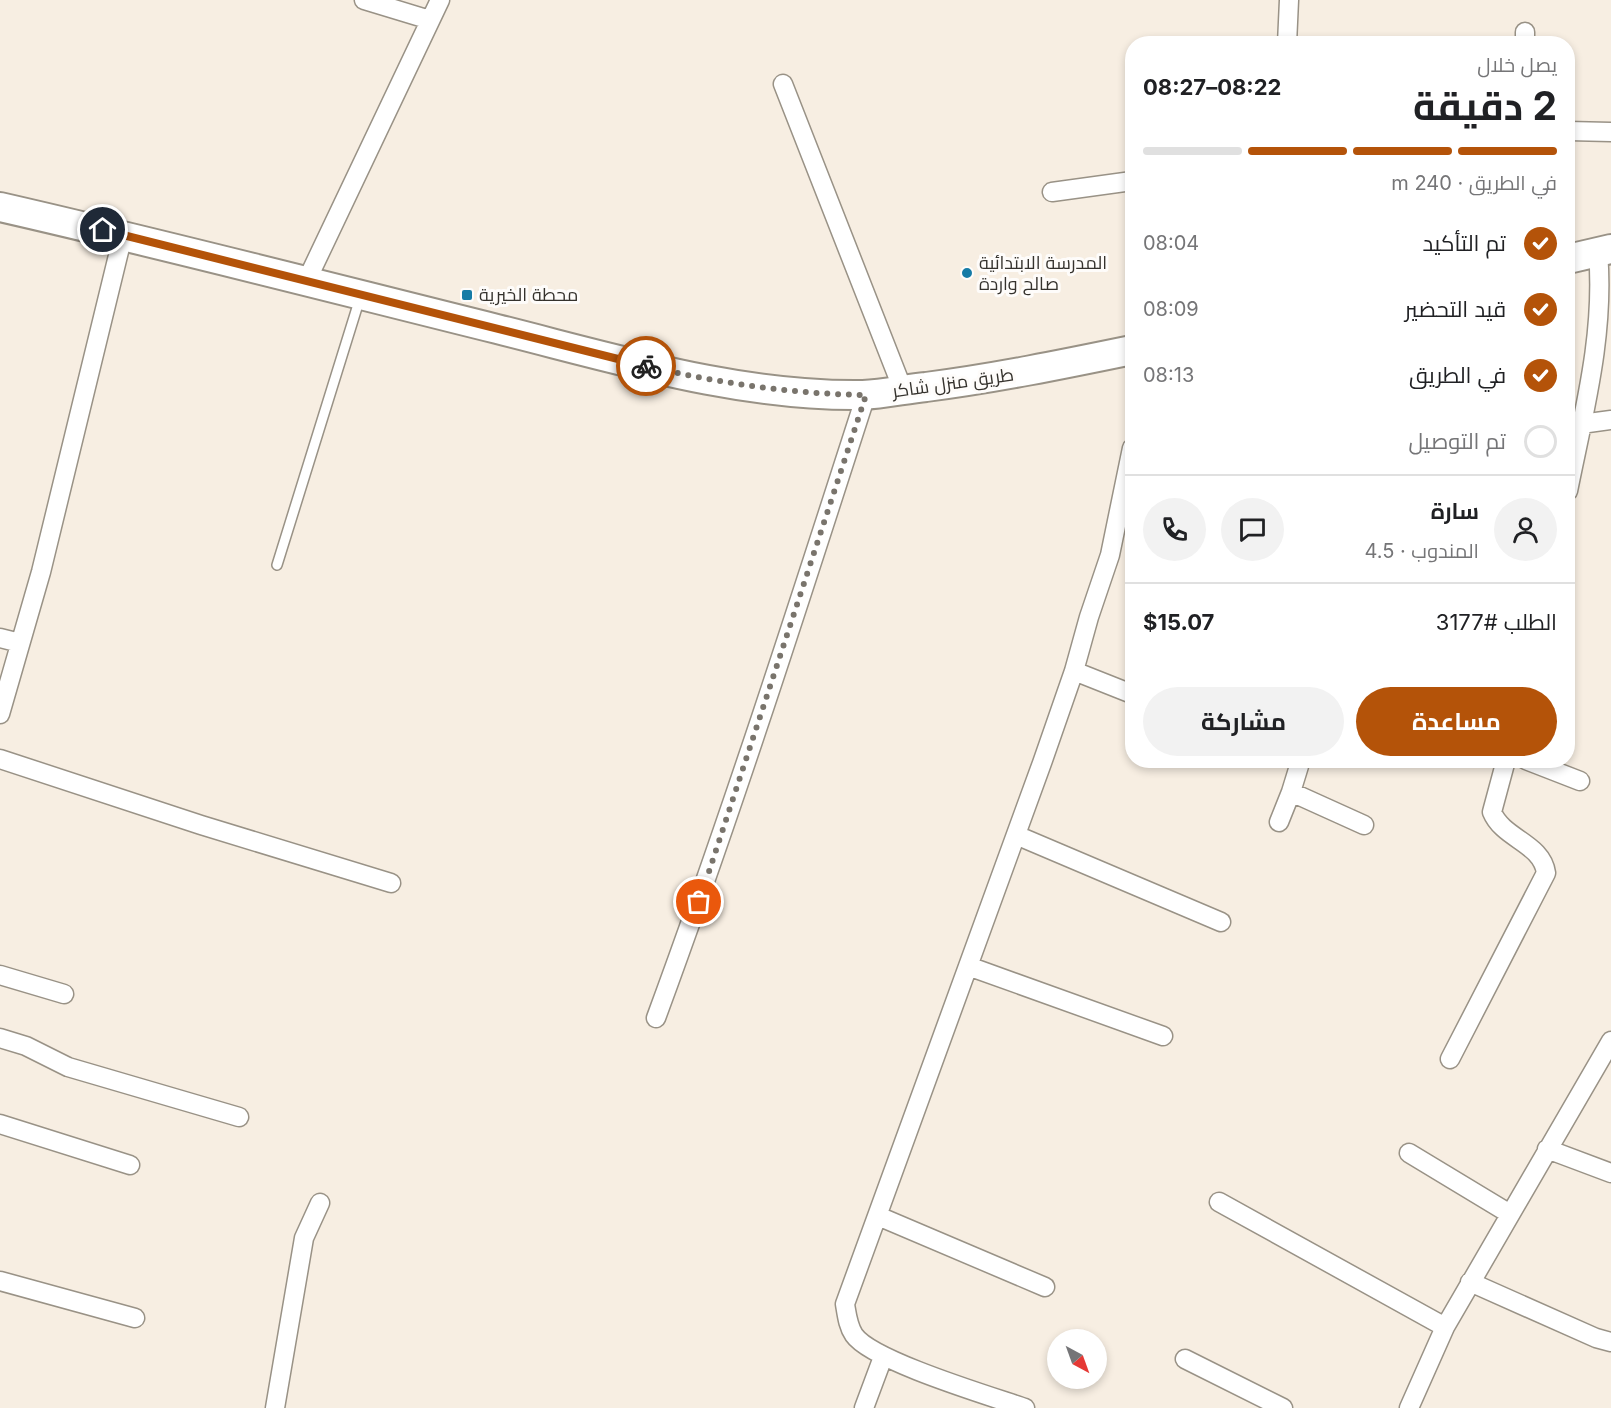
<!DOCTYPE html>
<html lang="ar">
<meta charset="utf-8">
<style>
:root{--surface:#fff;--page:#f2f2f2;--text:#202124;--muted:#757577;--line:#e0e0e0;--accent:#b45309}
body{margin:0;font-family:Inter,Cairo,sans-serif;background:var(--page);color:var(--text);direction:rtl;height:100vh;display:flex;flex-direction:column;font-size:22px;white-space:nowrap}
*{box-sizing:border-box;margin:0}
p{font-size:20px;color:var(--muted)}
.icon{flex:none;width:33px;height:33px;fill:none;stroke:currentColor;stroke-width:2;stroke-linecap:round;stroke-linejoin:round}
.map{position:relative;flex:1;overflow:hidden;direction:ltr}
.details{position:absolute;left:1125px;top:36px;width:450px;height:732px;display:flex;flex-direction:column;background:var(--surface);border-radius:24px;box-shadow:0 3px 9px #0003;direction:rtl}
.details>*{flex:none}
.needle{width:39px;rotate:139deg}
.tools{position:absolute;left:1047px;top:1329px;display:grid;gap:12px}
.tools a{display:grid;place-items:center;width:60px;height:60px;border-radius:50%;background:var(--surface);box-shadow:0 3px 9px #0003;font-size:30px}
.pin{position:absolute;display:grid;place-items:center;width:51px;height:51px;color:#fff;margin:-26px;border:3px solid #fff;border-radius:50%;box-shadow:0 2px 6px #0007}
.courier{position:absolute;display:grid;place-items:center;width:60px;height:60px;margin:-30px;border:4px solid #b45309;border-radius:50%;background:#fff;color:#222;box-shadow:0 2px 8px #0007}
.overview em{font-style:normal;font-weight:700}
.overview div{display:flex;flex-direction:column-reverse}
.overview{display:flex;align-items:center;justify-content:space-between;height:102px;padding:0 18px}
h1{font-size:39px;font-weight:700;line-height:45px}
.bar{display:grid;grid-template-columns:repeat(4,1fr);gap:9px 6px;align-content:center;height:72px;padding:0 18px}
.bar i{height:8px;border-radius:4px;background:var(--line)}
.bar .on{background:var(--accent)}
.bar p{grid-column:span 4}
.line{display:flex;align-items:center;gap:15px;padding:0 18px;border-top:2px solid var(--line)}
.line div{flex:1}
.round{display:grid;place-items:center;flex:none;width:63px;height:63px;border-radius:32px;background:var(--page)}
ol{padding:0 18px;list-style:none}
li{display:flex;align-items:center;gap:18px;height:66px}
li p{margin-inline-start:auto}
li .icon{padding:6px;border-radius:50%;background:var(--accent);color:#fff;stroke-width:4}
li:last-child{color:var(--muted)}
li i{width:33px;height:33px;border:3px solid var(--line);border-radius:50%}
.primary-button{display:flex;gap:12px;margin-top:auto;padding:12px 18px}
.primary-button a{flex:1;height:69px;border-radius:36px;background:var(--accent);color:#fff;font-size:24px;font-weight:700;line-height:69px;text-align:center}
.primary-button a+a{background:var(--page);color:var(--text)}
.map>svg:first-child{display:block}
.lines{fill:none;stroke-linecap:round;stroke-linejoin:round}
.lane-casing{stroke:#999286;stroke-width:12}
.street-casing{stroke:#999286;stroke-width:21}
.primary-casing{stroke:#999286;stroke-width:32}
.lane{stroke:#fff;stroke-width:9}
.street{stroke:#fff;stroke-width:18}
.primary{stroke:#fff;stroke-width:28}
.done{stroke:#79746c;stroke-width:6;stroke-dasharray:0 10.8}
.route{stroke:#b45309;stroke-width:8}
.poi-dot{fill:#157ba6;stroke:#fefcfa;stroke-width:2}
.labels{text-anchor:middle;stroke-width:6;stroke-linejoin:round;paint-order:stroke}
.poi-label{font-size:18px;fill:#35322d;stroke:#fefcfa;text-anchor:start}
.street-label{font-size:18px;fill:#35322d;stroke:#fefcfa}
</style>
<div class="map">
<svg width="1611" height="1408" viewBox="0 0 1611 1408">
<rect width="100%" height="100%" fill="#f7eee2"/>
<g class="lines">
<!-- lane casing -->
<g class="lane-casing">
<path id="lane" d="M277,565L360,298"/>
</g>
<!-- street casing -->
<g class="street-casing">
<path id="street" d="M364,0L430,20
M1525,32V44
M1287,44L1289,0
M783,84L903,390
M1568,131L1611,132
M1052,192L1132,181
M306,282L440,0
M1581,424L1611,420
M1568,491C1584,411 1605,334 1598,252
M0,638L20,643
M1074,671L1132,694
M0,714L41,572L123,235
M0,759L201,825L391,883
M1298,760L1299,766L1291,792L1364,825
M1526,760L1580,781
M1279,822L1291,792
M1016,835L1221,922
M968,966L1163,1036
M0,975L64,994
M656,1018C732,812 799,603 866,395
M0,1038L26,1046L68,1067L239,1117
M1450,1059L1546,873C1542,843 1503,839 1492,812L1506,760
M0,1124L130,1165
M1547,1149L1611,1173
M1409,1153L1510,1214
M1219,1202L1445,1327
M878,1216L1045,1287
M0,1281L135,1318
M1470,1282L1596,1338L1611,1342
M1185,1359L1283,1408
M275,1408L304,1238L320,1203
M864,1408L883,1357
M1025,1408C990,1396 872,1361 854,1335C848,1326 847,1316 845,1304L1042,763L1074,671L1089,617L1110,555L1132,448
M1409,1408L1445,1327L1611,1041"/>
</g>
<!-- primary casing -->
<g class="primary-casing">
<path id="primary" d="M0,207C166,245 332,288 497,329C617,359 739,397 863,395C884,394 906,389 926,387C996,378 1064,364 1132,350
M1568,259L1611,249"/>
</g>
<!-- lane -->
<use href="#lane" class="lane"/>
<!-- street -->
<use href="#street" class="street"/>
<!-- primary -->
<use href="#primary" class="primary"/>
</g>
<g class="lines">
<!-- done -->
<path class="done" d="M646,366C719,383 791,394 866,395L699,902"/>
<!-- route -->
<path class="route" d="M103,230L646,366"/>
</g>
<!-- markers -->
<g class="poi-dot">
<circle cx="967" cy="273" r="6"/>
<rect x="461" y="289" width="12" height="12" rx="3"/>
</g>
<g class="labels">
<!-- poi labels -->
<g class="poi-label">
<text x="979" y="269">المدرسة الابتدائية<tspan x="979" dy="21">صالح واردة</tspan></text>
<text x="479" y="301">محطة الخيرية</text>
</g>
<!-- street labels -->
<g class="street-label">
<text transform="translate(953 383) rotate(-8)" y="6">طريق منزل شاكر</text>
</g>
</g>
</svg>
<div class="tools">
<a><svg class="needle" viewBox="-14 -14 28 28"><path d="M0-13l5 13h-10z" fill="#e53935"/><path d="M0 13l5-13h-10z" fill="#757577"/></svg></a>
</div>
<div class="pin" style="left:699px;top:902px;background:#ea580c"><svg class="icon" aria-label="bag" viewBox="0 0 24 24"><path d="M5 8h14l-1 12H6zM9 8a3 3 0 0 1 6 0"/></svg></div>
<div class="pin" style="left:103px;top:230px;background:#1f2937"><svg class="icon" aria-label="home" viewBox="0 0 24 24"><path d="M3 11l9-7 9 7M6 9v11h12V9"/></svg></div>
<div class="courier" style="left:646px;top:366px"><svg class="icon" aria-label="bike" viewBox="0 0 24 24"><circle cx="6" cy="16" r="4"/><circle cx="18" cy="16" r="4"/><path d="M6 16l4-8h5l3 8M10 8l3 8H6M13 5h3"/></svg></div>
<section class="details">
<div class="overview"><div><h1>2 دقيقة</h1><p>يصل خلال</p></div><em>08:22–08:27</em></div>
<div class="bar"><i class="on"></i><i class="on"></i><i class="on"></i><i></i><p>في الطريق · 240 m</p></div>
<ol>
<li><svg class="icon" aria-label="check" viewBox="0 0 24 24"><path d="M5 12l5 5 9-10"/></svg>تم التأكيد<p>08:04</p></li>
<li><svg class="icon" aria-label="check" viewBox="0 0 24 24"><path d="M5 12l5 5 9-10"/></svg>قيد التحضير<p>08:09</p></li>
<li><svg class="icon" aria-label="check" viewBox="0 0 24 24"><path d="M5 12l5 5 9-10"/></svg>في الطريق<p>08:13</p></li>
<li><i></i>تم التوصيل</li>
</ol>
<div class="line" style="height:108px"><a class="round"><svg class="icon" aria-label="person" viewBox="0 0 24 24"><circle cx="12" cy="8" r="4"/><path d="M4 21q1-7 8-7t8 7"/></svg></a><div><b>سارة</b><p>المندوب · 4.5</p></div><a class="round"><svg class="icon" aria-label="chat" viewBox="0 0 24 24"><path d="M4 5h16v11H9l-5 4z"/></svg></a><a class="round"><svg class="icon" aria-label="phone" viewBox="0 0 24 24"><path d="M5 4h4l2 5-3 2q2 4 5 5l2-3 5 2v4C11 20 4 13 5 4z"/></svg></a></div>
<div class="line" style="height:78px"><div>الطلب #3177</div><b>$15.07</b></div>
<div class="primary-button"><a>مساعدة</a><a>مشاركة</a></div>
</section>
</div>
